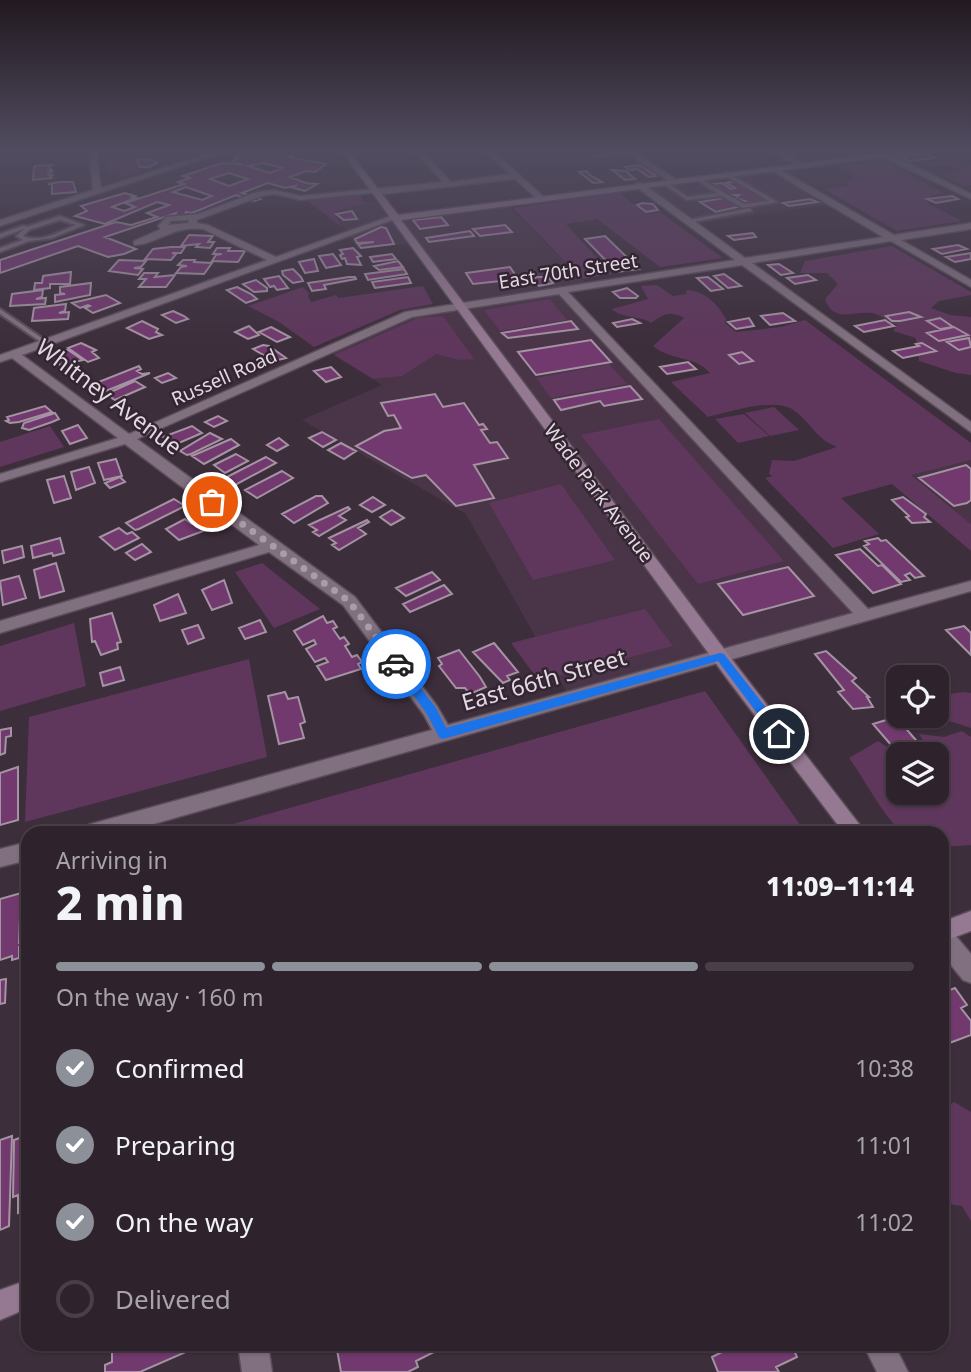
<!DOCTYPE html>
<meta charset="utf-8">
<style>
:root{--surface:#2e222c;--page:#362a34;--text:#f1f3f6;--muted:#a7a4a9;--line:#493f48;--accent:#8c9099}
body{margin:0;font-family:"Noto Sans",sans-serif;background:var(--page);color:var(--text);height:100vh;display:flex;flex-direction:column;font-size:26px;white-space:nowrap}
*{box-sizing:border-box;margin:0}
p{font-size:23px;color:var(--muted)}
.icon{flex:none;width:38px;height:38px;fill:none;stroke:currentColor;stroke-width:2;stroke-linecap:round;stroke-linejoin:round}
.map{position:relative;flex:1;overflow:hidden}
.details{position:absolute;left:21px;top:826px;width:928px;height:525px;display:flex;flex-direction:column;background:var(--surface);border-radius:21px;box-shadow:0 2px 5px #0004,0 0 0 2px var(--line)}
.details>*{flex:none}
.tools{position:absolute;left:886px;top:665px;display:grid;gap:14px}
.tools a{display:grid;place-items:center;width:63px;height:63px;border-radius:14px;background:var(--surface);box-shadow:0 2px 5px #0004,0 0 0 2px var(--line);font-size:35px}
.pin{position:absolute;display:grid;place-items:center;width:60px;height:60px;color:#fff;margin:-30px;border:4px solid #fff;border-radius:50%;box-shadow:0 2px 7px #0007}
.courier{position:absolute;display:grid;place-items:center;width:70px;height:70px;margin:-35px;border:5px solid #1a73e8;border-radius:50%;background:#fff;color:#222;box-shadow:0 2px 9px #0007}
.summary em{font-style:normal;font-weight:800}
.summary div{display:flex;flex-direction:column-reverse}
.summary{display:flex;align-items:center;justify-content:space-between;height:119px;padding:0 35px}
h1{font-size:46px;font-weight:800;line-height:52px}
.bar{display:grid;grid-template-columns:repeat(4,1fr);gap:10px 7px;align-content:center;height:84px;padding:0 35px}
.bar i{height:9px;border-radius:5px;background:var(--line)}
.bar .active{background:var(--accent)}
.bar p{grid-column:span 4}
ol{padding:0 35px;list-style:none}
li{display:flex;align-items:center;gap:21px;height:77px}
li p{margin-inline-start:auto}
li .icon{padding:7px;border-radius:50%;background:var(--accent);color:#fff;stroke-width:4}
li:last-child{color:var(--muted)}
li i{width:38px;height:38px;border:4px solid var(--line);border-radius:50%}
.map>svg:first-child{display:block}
.built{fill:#493547}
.green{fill:#5f375c}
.building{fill:#72396e;stroke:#a493a2;stroke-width:2;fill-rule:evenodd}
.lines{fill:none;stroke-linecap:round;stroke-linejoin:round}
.lane-casing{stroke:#594d58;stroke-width:4}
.street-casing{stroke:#594d58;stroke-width:3}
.secondary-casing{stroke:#594d58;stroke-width:3}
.lane{fill:#81707f;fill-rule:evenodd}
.street{fill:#81707f;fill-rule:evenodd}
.secondary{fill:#957992;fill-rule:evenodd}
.route{fill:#1a73e8}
.done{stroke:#a99da8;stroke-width:7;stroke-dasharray:0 12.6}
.labels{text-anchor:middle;stroke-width:5;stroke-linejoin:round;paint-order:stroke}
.far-street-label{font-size:19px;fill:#e3d9e2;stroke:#332531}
.street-label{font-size:23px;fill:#e3d9e2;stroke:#332531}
</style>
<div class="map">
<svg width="971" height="1372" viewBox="0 0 971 1372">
<rect width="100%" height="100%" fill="#3d2e3b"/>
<!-- built -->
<path class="built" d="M771,168L833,204L692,224L639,185Z
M381,200L394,218L505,203L588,285L561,289L865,616L570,698L466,514L302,420L382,385L327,350L409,314L459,306L413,243L358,250L331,207Z
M971,460V524L910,474Z"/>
<!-- green -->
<path class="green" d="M103,150H133L140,172L121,178L119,170L107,171Z
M955,158L961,160L962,166L971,165V185L965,186L939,174L962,170C948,162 930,170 913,162H941V159Z
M881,160L944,193L931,195L927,203L962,221L897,231L824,189L852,185L846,183L855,175L839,166Z
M358,193L365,203L333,212L343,228L308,201Z
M620,193L645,214L660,212L723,258L660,267L597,219L566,224L612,274L582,279L513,208Z
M892,246L971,292V295L939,301L931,308L950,315L971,317V375L956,373L919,361L916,338L893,331L897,325C890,322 883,317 876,314C857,308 834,326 825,299L838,284L827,273H800L805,261Z
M657,285L673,296L686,294L687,290C705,291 717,303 726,319L725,323L736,332L781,327L805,320L971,443V460L911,475L971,524V551L892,484L841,498L879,534L833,548L765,478L773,476L769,474L772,460L794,461L837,447C814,437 813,425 795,411C776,396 730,412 708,417L671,382L710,373C694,355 671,361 653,346L684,318C670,310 663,314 651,323C639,315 623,319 612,309L648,299L641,286Z
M423,286L433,304L400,310L314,347L279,322L248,306L303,287L309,293L308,296L311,302L336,295L338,298Z
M550,299L567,320L500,331L484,310Z
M443,316L474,359L460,360L436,354L402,376L373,379L334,355L418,318Z
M609,364L627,384L551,398L536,378Z
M774,407L799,430L770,436L745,413Z
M744,414L769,436L738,443L715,419Z
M659,419L784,561L698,584L581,435Z
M50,426L64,447L0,467V442Z
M561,484L615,560L533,580L489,503Z
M262,563L320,609L274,628L235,572Z
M645,609L673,646L539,681L511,643Z
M74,623L86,686L0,711V646Z
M249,659L267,757L25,822L29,717Z
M705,691L806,833H201Z
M963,692L971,693V728L934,716H936V696Z
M962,731L971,737V845L942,847V833H902C880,811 867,783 849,758L878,741L898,755V793H936V754H908L928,748L919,734L944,737Z
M954,1102L971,1112V1221L962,1206L942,1203V1109Z"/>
<!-- building -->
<path class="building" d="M250,150H290L294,154L289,157L326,164L315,172L306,171L290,177L306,183L317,184L305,191L293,188L295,186L285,188L268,183L242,193L260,199L254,201L236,195L192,213L186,212L185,216H175L176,213L105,237L136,249L124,254L108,257L78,246L0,273V260L116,222L131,225L157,217L147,213L169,205L157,202L105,224L75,216L87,211L81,206L125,193L135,196L132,197L136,198L112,207L124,211L135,207L125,203L184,184L178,182L190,178L183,176L222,163L243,165L233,161L238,159L235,158L236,155ZM263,163L282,168L270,173L248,166ZM229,173L248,179L229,186L210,179ZM186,187L206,194L212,196L202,200L173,192Z
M926,154L935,158L910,161L900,156Z
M150,159L157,163L149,167H140L137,160Z
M52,165L49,167L52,170H49L52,172L49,173L52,175H49L52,178L33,180L34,166Z
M640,165L644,168L656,176L649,177L637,169L630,170L625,167Z
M612,170L626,171L635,179L625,180Z
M586,171L590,175L602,182L593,183L579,172Z
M737,181L768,200L751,203L738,199L736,197L739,195H728L713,184L722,183L731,189L735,188L726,183Z
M59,182H73L76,192L52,194V184H48Z
M952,196L958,199L936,203L927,199Z
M724,198L742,206L716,212L700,202Z
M810,199L817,202L789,206L783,203Z
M642,203L653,204L658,210L646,212L637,205Z
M352,211L357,219L344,220L336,214Z
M441,217L448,225L420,229L413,220Z
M505,225L512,232L480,236L473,229Z
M381,227L386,228L394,244L361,248L358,244L374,242L357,243L355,239Z
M470,231L474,236L429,242L426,238Z
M753,233L756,237L734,240L728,236Z
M189,235L213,236L208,242H214L210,248L196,247L199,244L181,246Z
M605,236L639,269L617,272L585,239Z
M958,245L967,249L942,254L933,249Z
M171,247H185L181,253H172L176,254L171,260L145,259L153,249Z
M217,248H230L228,251H245L238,262L212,261L216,255L222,254H213Z
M353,248L361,256L357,257L361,265L347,264L345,258L342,259L340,255L343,254L340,250Z
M971,253V259L955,262L946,257Z
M333,254L341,265L326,268L319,256Z
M392,254L396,259L373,262L370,257Z
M314,259L318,271L305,273L299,262Z
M119,260L146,261L141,267L134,268L143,269L138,275L109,271Z
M183,260H195L194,262L212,263L204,274L176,273L181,267L187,266L178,265Z
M398,261L403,267L379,270L374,266Z
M779,264L793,273L781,275L768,265Z
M510,267L518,279L473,284L466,273Z
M293,269L301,277L303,281L293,283L283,275L282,271Z
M404,269L407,274L368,280L365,274Z
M71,272L70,284H50V288L34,290L35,283H42L43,276Z
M144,273H158L155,277L175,275L166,287H139L146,279H139Z
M724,274L741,286L728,288L714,276Z
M808,275L816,280L795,284L787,278Z
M279,276L288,288L277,290L274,286L270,287L264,279Z
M349,277H355L356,279L324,285L326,289L312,291L308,283Z
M408,277L411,283L375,288L372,282Z
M537,277H548L553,283L539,286L533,279Z
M708,277L723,289L711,291L697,278Z
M256,280L267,288V291L254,292L243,284Z
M91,283L90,295L55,302V295L65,294L60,293V287Z
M237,287L251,294L257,299L246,303L227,290Z
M627,288L638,296L636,298H620L613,292Z
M43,290L42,297L36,299L46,298L45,304L10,306L12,294Z
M106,295L120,303L93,313L85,308L90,306L88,305L80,308L72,303Z
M66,304L65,311L59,313L69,312L68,319L32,321L34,308Z
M173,311L184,316L188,319L176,323L162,315Z
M909,312L921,317L900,321H892L886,316Z
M783,313L795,321L770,325L761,316Z
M749,318L754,326L736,329L728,322Z
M940,318L953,327L940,329L927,321Z
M632,319L640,323L617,327L613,323Z
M885,320L894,326L864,332L855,326Z
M142,321L158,329L156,332L162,335L149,339L127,328Z
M571,321L578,329L508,338L502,333Z
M249,326L259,335L248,339L235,332Z
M271,327L290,337L277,342L259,332Z
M954,327L968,335L939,341L927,333Z
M969,338L971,347L959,350L947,342Z
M591,340L611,362L536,375L518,352Z
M81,343L96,350L92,352L99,358L88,362L68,348Z
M922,343L936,351L903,358L893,351L919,346L916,344Z
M263,345L269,346L286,358L274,361L253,349Z
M63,350H68L83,360L60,365L51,355Z
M742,352L753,361L739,364L729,355Z
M688,362L696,369L667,374L660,367Z
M139,366L141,369L137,371L142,374L150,373L106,391L96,383Z
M331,367L341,377L326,382L314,371Z
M168,373L176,378L162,383L155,378Z
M135,381L145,387L115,400L106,394Z
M630,386L642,399L604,406L600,401L561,410L554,400Z
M435,394L443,407L464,403L479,425L483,424L487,429L481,430L490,443L497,442L508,458L474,465L494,498L456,506L426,475L412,478L356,446L384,431L401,428L394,415L388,416L381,403Z
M45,406L52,412L19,422L10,423L6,421L9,420L7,417Z
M55,413L59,419L52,422L29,430L22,428L24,423Z
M218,416L227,421L214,427L205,422Z
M78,425L87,438L70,444L62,431Z
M192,426L202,433L179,443L163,437Z
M322,432L336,440L323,447L309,438Z
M210,433L222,439L191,454L187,455L180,451Z
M279,438L288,445L277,451L267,445Z
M231,439L239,445L204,464L192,456Z
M341,443L356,451L344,459L328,450Z
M236,454L248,461L225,473L214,465Z
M266,457L276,463L235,485L225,478Z
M116,459L122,476L104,480L98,463Z
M966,465L971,469V500L967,503L954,506L919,478Z
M89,467L95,483L76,490L71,472Z
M282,471L293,478L257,498L245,490Z
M64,476L71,498L54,503L47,480Z
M120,477L125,482L110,488L105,483Z
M316,496H322L328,503L294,523L282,514Z
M373,497L385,505L372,512L360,505Z
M903,497L926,514L924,517L930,522L912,523L906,517L909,516L892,500Z
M174,499L185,506L139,529L135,530L126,523Z
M348,507L350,509L339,516L346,520L319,536L313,532L317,530L309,525Z
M392,510L404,518L391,525L380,517Z
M185,519L192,524L195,522L206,530L179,540L166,529Z
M367,520L369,522L358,528L366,534L339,550L332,545L336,543L329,538Z
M119,528L127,534L132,532L139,538L115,550L100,537Z
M60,538L64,553L53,556L52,553L33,558L31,546Z
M878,538L881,541L886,540L924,576L915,578L910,573L905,575L910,580L901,582L864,546L869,544L865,541Z
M142,544L151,552L135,560L126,553Z
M22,546L24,557L4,563L2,551Z
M860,549L878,566L882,565L901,584L873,593L836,555Z
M56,563L64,591L40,598L34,570Z
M788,567L814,596L743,615L718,584Z
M432,572L440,580L406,596L396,588Z
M19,576L26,598L3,605L0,581Z
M224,580L232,603L212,610L202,590Z
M444,585L452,594L410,612L403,604Z
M178,594L186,613L160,621L154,605Z
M112,613L121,642L117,643L118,649L101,655L95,641L92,642L90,619Z
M323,616L327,623L333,621L337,627L333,629L340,639L344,637L349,644L345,646L352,657L357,655L362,662L358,664L361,669L326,680L317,666L328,662L325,658L315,662L306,649L316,644L314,640L303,645L294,631Z
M260,620L266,632L245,639L239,628Z
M198,625L204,638L188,644L182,630Z
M964,626L971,633V655L946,630Z
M494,643L518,672L507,676L510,680L503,683L473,652Z
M459,650L480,677L486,687L470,694L465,688H456L439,666L442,664L438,658Z
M826,651L856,678L852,681L869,697H867L873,707L853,709L838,692L844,690L815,654Z
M120,667L124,680L103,686L100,673Z
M285,692L288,699L298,697L305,722L300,724L304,738L279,744L268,696Z
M896,717L921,746L898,753L873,724Z
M11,728V736L6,737L5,753L0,755V730Z
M18,767V820L0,825V773Z
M21,893L19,943L23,942L22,946L19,947V958L12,960V956L0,960V899Z
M6,979L5,1003L0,1004V980Z
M955,988L967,1005L961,1008L971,1021V1035L944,1045L942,993Z
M28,1135V1209L18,1213V1195L13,1197L14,1140Z
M12,1136L9,1226L0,1230V1140Z
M112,1344H185L186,1352L140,1372H105V1365L112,1362Z
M336,1344H434L436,1351L416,1361L418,1367L408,1372H341Z
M791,1344L797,1357L776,1367L779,1372H718L712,1357L738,1344Z"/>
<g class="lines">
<!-- lane casing -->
<g class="lane-casing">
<path id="lane" d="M631,151L633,153L594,157L592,156Z
M724,173H728L777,202L743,208L721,196L687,200L660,182L664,181L688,197L717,193L695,179L697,177L744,204L769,201L724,175Z
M750,208L752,211L687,223L684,221Z
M60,216L84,225L52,238L29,241L0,252V248L23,240L16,236L24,229L0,238V234L22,226H26V227ZM60,220L76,225C59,232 41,243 23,236L29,230Z
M0,309L49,343V345H45L0,314Z"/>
</g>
<!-- street casing -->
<g class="street-casing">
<path id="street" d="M89,150H96L101,188L220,150H230L0,226V220L93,190Z
M414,150H421L451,182L510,174L484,150H492L545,198L538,200L515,179L376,195L372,193L301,200L274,194L262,196L197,220V223L208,225L276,257L391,216L398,218L22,355L129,434L405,312L735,260L636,187V183H642L745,258L883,237L767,168L774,166L894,235L971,223V229L901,240L971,280V287L891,241L752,263L971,422V432L742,265L568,292L868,609L971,581V591L122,833H81L84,827L91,824L432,730L424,715L343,605L269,552L0,633V621L259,545L125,444L0,482V474L118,438L12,358L0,362V355L267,260L203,229C174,225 155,245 134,245V241L161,229L158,226L166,217L198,214L257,192L274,190L301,196L443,182ZM189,220L188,223L168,225L171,221ZM559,294L853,613L448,725L437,706L355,597L137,439L412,317Z
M624,150H632L678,181L671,183Z
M769,150H778L804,164L797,166Z
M880,152H886L971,194V199L880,156Z
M28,842V860L0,867V849Z
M942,926L950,929L971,954V983L963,980L942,954Z
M238,1344H268L272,1372H242Z
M863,1344H894L908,1372H877Z"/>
</g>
<!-- secondary casing -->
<g class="secondary-casing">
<path id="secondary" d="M341,150H348L398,215L908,150H925L922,152L401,220L740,670L866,833H844L728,680Z
M971,911V931L942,942V922Z
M28,1280V1308L0,1320V1290Z"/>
</g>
<!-- lane -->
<use href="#lane" class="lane"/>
<!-- street -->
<use href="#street" class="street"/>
<!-- secondary -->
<use href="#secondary" class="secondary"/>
</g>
<!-- sky -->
<linearGradient id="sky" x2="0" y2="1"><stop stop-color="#221920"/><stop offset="0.44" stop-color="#514c60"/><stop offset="1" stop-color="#514c60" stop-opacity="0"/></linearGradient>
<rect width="971" height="342" fill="url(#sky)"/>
<!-- route -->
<path class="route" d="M720,653L724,654L784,731V737H775L718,661L443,739L439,737L427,714L391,664L396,660L400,661L436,708L446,728Z"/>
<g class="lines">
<!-- done -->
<path class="done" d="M212,502L349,601L396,664"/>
</g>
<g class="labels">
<!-- far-street labels -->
<g class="far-street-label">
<text transform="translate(568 271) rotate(-9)" y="7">East 70th Street</text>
<text transform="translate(224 377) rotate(-24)" y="7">Russell Road</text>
<text transform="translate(599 493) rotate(53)" y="7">Wade Park Avenue</text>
</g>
<!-- street labels -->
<g class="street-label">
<text transform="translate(109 397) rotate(37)" y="8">Whitney Avenue</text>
<text transform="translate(544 680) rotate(-16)" y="8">East 66th Street</text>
</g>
</g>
</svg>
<div class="tools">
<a><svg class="icon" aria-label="locate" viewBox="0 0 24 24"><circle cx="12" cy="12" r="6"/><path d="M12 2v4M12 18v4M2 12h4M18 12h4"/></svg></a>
<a><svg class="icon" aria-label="layers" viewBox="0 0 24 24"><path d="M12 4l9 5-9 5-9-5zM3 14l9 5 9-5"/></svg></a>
</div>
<div class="pin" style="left:212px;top:502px;background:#ea580c"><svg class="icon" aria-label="bag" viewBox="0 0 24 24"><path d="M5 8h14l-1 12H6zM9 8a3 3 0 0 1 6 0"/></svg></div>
<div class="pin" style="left:779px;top:734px;background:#1f2937"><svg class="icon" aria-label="home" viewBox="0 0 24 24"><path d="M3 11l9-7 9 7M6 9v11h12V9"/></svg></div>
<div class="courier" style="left:396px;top:664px"><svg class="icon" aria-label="car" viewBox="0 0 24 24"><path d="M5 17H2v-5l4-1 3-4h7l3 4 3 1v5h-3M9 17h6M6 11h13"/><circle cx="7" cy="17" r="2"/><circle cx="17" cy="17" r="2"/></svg></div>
<section class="details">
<div class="summary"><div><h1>2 min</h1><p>Arriving in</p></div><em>11:09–11:14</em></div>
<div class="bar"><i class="active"></i><i class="active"></i><i class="active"></i><i></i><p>On the way · 160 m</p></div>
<ol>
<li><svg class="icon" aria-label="check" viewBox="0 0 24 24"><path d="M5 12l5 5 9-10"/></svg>Confirmed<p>10:38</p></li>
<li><svg class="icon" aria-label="check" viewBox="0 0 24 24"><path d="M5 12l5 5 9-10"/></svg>Preparing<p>11:01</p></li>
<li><svg class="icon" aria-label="check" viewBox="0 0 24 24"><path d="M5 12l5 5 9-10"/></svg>On the way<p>11:02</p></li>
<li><i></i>Delivered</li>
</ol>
</section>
</div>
